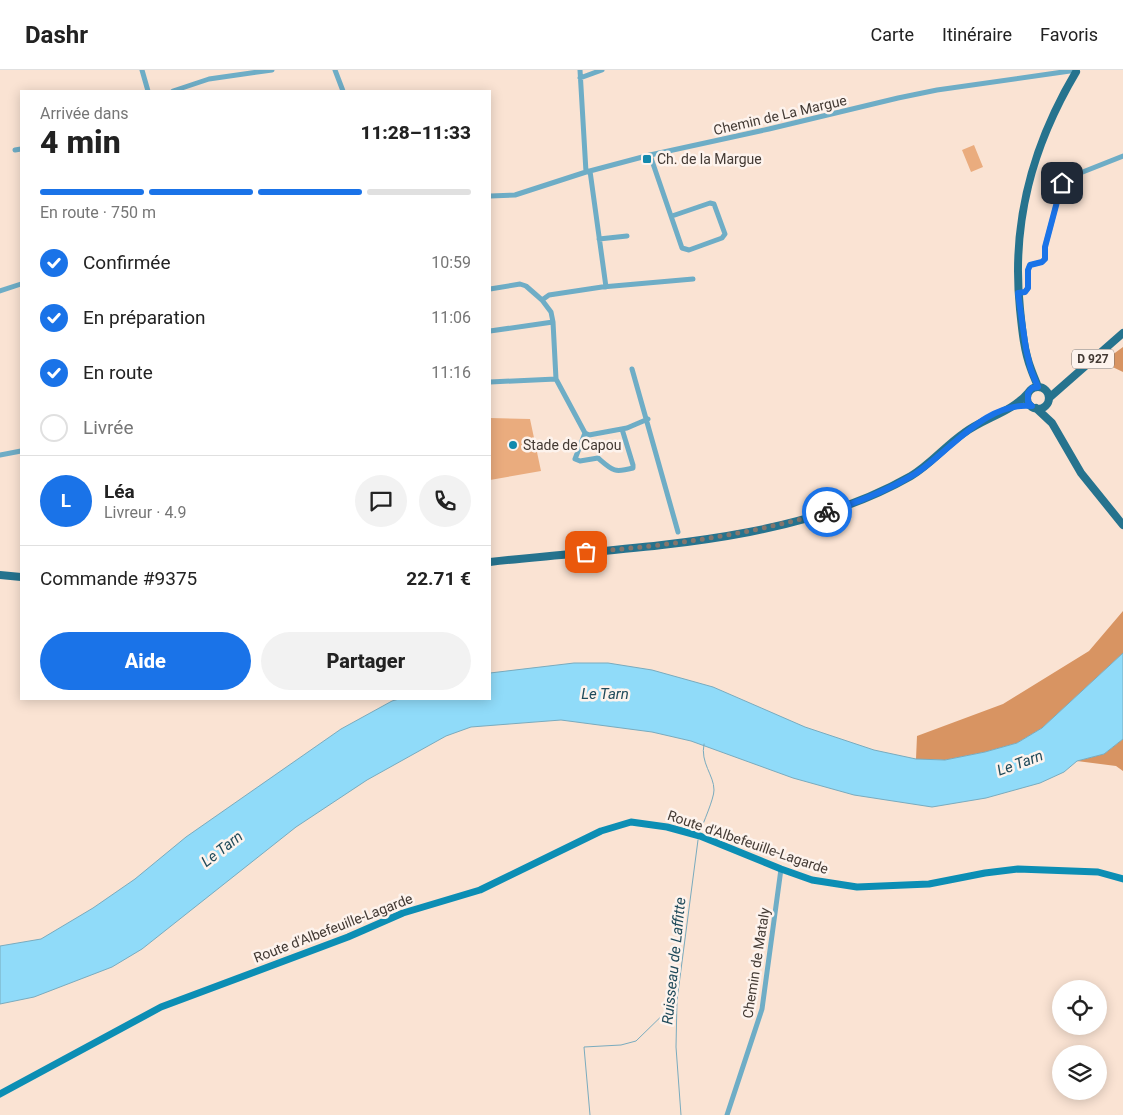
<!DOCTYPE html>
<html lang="fr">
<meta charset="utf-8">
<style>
:root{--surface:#fff;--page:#f2f2f2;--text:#222;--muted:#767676;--line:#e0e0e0;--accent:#1a73e8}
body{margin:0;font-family:Roboto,sans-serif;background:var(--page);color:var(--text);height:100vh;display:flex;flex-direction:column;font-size:19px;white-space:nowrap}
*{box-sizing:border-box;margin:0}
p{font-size:16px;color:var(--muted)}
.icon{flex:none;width:28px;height:28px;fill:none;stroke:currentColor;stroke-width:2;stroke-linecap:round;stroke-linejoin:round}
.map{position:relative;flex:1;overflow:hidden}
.sheet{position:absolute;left:20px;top:20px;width:471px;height:610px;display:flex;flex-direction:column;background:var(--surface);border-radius:0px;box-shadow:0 2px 12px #0003}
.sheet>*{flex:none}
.fabs{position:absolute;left:1052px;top:910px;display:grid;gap:10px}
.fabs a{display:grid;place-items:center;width:55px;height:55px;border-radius:50%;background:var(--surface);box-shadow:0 2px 12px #0003;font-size:25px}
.pin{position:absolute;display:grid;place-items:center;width:42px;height:42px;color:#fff;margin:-21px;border-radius:10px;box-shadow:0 2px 8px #0006}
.courier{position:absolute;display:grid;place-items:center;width:50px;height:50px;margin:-25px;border:4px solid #1a73e8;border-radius:50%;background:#fff;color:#222;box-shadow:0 1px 6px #0007}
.head em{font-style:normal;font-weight:800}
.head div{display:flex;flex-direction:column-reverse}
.head{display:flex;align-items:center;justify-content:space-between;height:85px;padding:0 20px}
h1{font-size:32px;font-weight:800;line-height:38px}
.bar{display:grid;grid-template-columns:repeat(4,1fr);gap:8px 5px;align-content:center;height:60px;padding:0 20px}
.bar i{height:6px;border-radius:4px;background:var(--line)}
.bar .on{background:var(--accent)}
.bar p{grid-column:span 4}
.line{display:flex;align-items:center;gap:12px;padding:0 20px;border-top:1px solid var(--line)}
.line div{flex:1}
.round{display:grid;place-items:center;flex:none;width:52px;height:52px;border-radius:26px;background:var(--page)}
ol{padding:0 20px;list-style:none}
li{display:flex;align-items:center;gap:15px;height:55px}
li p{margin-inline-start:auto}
li .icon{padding:5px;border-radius:50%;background:var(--accent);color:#fff;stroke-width:4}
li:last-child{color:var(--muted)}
li i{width:28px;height:28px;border:2px solid var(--line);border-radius:50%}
.primary-button{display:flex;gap:10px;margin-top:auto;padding:10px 20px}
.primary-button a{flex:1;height:58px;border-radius:30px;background:var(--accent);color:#fff;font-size:20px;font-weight:800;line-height:58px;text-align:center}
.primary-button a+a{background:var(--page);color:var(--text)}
header{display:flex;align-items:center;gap:30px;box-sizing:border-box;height:70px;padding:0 25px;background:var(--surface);border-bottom:1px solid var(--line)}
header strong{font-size:24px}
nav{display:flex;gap:28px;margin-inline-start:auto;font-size:18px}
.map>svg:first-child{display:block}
.green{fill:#eaac7e}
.forest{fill:#d89462}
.water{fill:#90dbf9;stroke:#79abbe}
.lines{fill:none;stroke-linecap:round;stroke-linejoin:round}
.stream{stroke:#79abbe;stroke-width:1}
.minor{stroke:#6eadc6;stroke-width:5}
.secondary{stroke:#0c8eb4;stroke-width:7}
.primary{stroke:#26738e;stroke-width:8}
.done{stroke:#83756c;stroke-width:5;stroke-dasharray:0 9}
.route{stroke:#1a73e8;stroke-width:6}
.poi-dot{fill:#1289ad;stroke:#fdf3ed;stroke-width:2}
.labels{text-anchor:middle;stroke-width:5;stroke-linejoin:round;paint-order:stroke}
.shield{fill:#fdf3ed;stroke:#7b726c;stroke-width:1}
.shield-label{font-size:12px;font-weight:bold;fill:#433a34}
.street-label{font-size:14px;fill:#433a34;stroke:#fdf3ed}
.poi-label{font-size:14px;fill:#433a34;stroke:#fdf3ed;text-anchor:start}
.water-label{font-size:15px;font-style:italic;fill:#204b5b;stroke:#fdf3ed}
</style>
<header>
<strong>Dashr</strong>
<nav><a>Carte</a><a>Itinéraire</a><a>Favoris</a></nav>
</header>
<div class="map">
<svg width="1123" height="1045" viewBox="0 0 1123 1045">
<rect width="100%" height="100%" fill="#fae3d3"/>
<!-- green -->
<path class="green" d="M974,75L983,97L971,102L962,80Z
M490,348L530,349L541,401L490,410Z"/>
<!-- forest -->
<path class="forest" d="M1123,277V302L1100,291L1108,288Z
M1123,541V583L1042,658L1017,673L985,682L945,690L916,689L917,666L1003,634L1089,581Z
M1123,669V701L1116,696L1077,691L1104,684Z"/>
<!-- water -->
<path class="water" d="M1123,583V669L1104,684L1077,691L1064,702L1040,713L986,728L932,737L854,725L793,708L691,671L652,662L561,650L471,657L446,666L367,710L296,757L142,879L112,897L34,927L0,934V876L41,869L93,838L135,809L186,767L341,659L392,631L399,629H490V603L574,593H608L652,600L713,617L805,657L874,680L916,689L945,690L985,682L1017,673L1042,658Z"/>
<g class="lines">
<!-- stream -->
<path class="stream" d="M700,762C703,753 714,729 714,720C714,705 700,693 704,674
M590,1045L584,977L621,975L636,971L676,932
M681,1045L676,977L677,930L698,770"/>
<!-- minor -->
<path class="minor" d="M142,0L148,21
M335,0L343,21
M580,0L586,102
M580,8L602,0
M173,21L209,9L272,0
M15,80L21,79
M650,85L682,178L689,180L722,168L725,164L714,134L710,133L672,146
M590,101L606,217
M490,126L515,125L586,102L650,85L769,59L898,28L937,20L1077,0
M599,169L627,166
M490,219L520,214L526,216L542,230L551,242L553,252L556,309
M0,221L21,214
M1019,223L1025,222L1028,218V200L1030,195L1042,192L1045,189V177L1062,113L1065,109L1123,86
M542,230L549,225L602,217L693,209
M490,261L553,252
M632,299L678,462
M490,312L556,309L585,363L589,365L627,358L648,349
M585,363L575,389L580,391L598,388C613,401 614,403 633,398V395L622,359
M0,385L21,381
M727,1045L762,939L781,799"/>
<!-- secondary -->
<path class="secondary" d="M0,1024L161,937L348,867L403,843L480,820L601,761L631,752L667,757L700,766L781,799L812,810L857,817L929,814L985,803L1018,799L1098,802L1123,809"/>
<!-- primary -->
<path class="primary" d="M1038,317C1036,311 1033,305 1031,299C1024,281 1022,259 1020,239C1011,153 1032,76 1076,2
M1027 328a11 11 0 1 1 22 0a11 11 0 1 1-22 0Z
M1049,328L1123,263
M1036,338L1052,353L1081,403L1123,455
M490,492C627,476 789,476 911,406C931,394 945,376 964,363C984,348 1012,342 1028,323
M0,505L21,507"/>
</g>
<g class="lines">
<!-- done -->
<path class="done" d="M586,482C667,476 748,465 827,442"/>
<!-- route -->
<path class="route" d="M827,442C856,433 888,420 915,404C950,382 985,331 1032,336L1028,332V323L1032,318L1038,317L1031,300L1026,279L1018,223L1025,222L1028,218V200L1030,195L1042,192L1045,189V177L1062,113"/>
</g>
<!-- markers -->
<g class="poi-dot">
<rect x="642" y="84" width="10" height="10" rx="2.5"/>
<circle cx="513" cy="375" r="5"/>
</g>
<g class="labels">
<!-- shield labels -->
<rect class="shield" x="1072" y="279.5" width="42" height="19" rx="4"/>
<g class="shield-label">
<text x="1093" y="293">D 927</text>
</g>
<!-- street labels -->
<g class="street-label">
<text transform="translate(780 45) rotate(-13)" y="5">Chemin de La Margue</text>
<text transform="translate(748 772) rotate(19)" y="5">Route d'Albefeuille-Lagarde</text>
<text transform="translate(333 858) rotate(-21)" y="5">Route d'Albefeuille-Lagarde</text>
<text transform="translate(756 893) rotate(-81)" y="5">Chemin de Mataly</text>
</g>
<!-- poi labels -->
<g class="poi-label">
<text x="657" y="94">Ch. de la Margue</text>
<text x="523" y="380">Stade de Capou</text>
</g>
<!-- water labels -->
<g class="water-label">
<text x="605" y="629">Le Tarn</text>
<text transform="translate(1020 693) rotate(-20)" y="5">Le Tarn</text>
<text transform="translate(222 779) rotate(-38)" y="5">Le Tarn</text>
<text transform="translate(674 891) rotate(-84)" y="5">Ruisseau de Laffitte</text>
</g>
</g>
</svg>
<div class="fabs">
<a><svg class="icon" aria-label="locate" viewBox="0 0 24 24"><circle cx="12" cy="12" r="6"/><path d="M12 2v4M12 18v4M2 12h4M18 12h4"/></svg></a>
<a><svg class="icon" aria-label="layers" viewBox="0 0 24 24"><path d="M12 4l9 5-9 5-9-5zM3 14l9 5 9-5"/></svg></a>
</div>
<div class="pin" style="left:586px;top:482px;background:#ea580c"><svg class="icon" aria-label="bag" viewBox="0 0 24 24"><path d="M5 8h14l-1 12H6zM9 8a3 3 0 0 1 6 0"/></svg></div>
<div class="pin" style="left:1062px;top:113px;background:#1f2937"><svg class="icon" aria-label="home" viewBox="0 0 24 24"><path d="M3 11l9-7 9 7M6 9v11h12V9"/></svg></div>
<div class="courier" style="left:827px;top:442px"><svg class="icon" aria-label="bike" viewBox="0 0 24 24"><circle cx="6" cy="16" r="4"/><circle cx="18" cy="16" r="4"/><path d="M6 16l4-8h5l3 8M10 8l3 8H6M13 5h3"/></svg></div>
<section class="sheet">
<div class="head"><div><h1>4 min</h1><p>Arrivée dans</p></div><em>11:28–11:33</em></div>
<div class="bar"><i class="on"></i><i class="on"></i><i class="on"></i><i></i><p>En route · 750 m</p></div>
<ol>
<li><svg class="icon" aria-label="check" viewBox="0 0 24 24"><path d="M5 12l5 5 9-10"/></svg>Confirmée<p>10:59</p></li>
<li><svg class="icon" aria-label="check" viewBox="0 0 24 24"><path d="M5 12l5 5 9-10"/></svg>En préparation<p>11:06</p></li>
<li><svg class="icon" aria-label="check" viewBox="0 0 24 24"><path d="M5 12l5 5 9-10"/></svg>En route<p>11:16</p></li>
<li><i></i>Livrée</li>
</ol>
<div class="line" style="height:90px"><b class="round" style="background:var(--accent);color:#fff">L</b><div><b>Léa</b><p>Livreur · 4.9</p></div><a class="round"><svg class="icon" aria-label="chat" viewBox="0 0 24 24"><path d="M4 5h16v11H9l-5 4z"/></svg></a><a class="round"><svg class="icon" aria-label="phone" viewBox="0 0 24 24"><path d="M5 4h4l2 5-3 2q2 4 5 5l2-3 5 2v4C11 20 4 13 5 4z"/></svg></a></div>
<div class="line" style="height:65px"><div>Commande #9375</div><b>22.71 €</b></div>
<div class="primary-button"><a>Aide</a><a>Partager</a></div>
</section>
</div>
